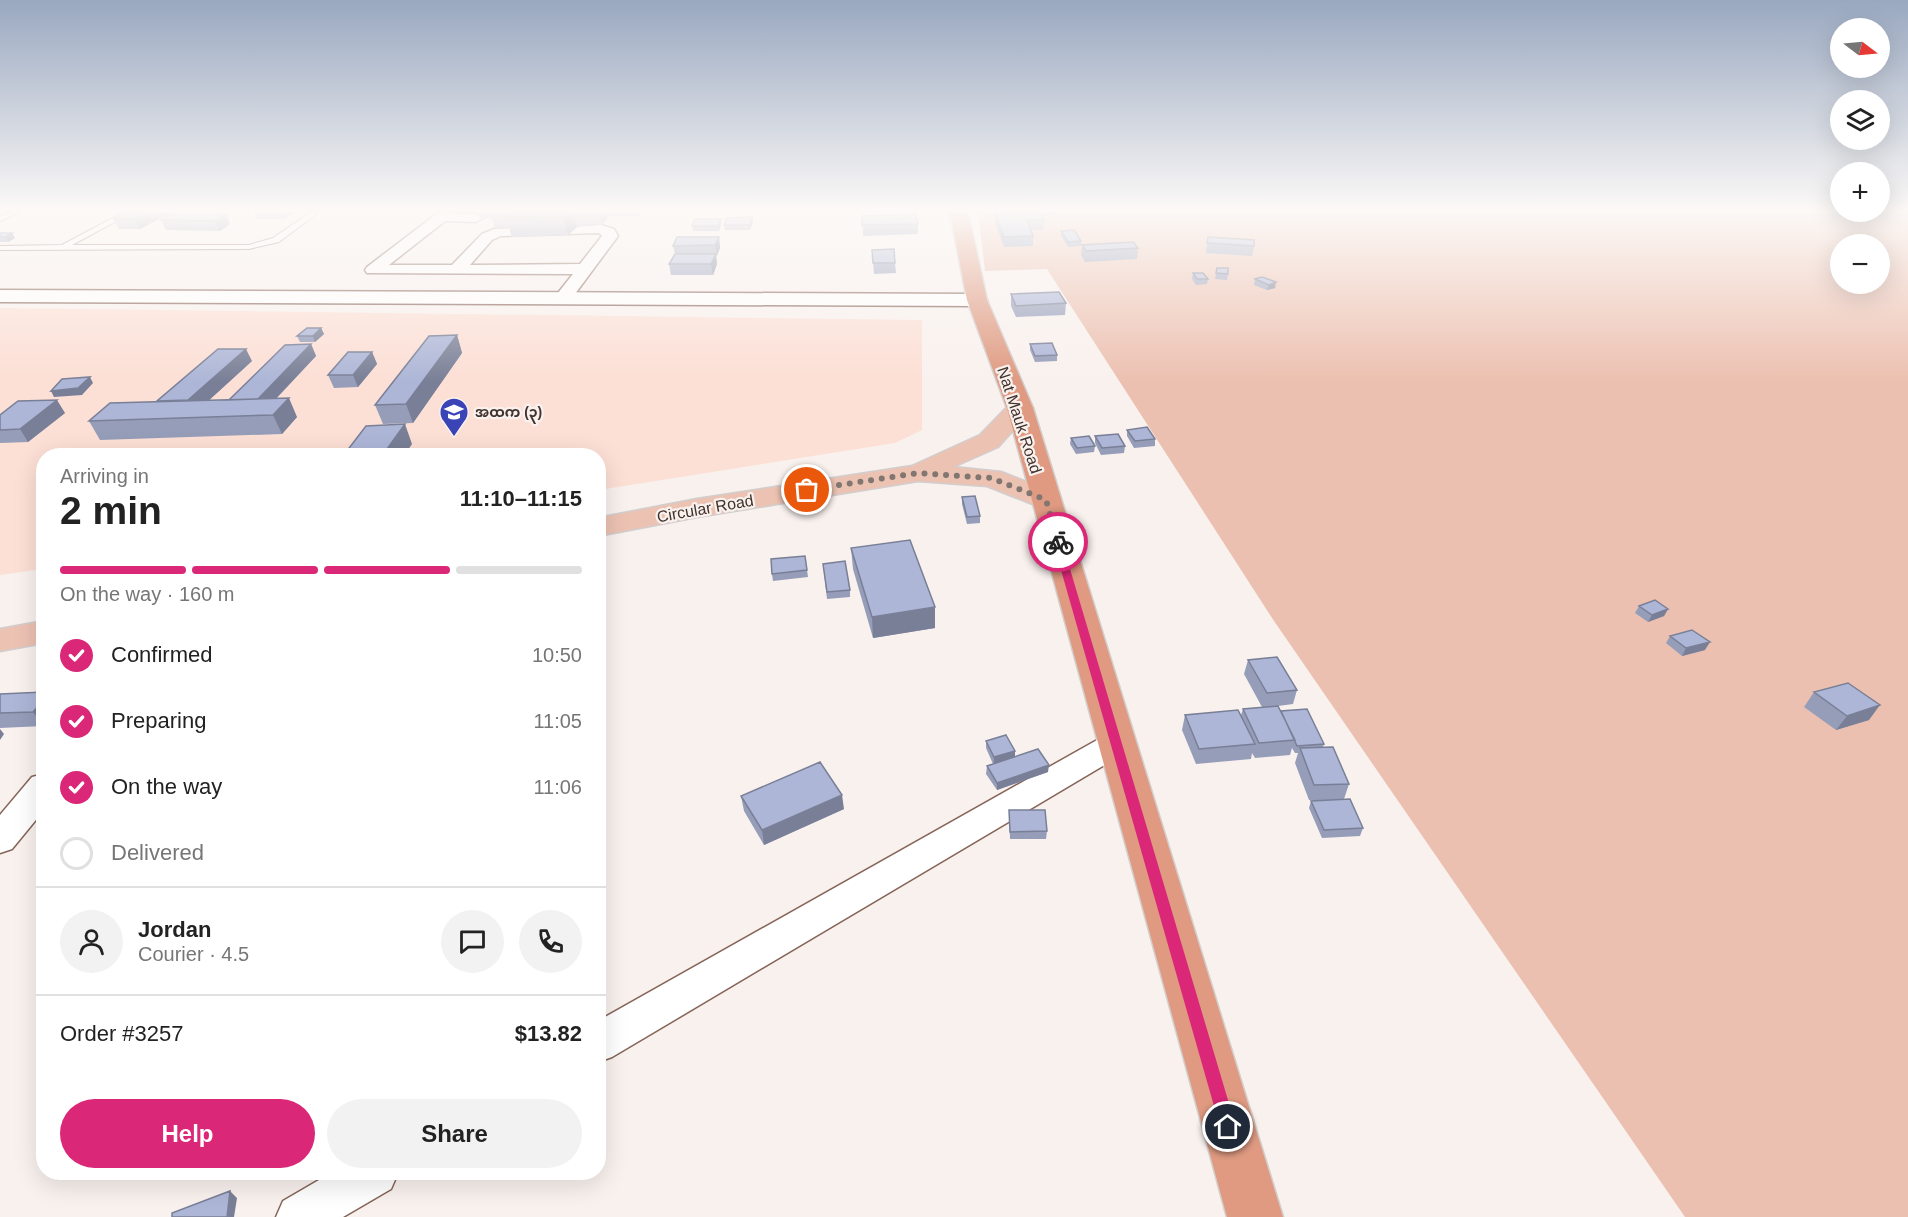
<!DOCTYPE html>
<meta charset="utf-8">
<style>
:root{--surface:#fff;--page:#f2f2f2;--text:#222;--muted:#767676;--line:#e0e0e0;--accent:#db2777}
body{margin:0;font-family:Arial,"Noto Sans Myanmar",sans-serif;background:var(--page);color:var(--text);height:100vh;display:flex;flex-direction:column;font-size:22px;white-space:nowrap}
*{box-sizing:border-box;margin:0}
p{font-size:20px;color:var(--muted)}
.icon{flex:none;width:33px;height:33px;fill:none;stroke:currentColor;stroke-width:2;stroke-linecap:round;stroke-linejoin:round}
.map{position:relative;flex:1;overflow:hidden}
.drawer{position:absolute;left:36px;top:448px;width:570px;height:732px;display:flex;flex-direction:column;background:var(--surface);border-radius:24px;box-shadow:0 6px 24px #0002}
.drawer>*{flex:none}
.needle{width:39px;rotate:106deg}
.tools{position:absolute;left:1830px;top:18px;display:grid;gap:12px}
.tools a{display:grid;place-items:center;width:60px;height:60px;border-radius:50%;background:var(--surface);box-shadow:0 6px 24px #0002;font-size:30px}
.pin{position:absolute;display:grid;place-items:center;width:51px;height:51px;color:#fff;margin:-26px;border:3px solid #fff;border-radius:50%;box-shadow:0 2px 6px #0007}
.courier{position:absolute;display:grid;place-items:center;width:60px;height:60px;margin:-30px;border:4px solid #db2777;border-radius:50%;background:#fff;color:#222;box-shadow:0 2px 8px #0007}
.summary em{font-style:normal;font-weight:600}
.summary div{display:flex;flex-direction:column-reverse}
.summary{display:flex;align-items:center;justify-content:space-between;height:102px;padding:0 24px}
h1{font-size:39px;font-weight:600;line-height:45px}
.bar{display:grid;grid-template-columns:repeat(4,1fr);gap:9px 6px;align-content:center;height:72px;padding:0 24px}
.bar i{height:8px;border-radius:4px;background:var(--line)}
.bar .active{background:var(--accent)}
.bar p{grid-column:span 4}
.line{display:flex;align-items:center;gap:15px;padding:0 24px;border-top:2px solid var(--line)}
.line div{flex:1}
.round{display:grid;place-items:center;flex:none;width:63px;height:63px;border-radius:32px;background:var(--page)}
ol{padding:0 24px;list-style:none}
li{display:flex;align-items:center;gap:18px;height:66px}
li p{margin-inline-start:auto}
li .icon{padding:6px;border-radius:50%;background:var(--accent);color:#fff;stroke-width:4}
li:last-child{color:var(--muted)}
li i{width:33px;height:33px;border:3px solid var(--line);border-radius:50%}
.cta{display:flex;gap:12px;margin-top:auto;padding:12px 24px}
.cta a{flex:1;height:69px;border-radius:36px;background:var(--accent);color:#fff;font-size:24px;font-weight:600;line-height:69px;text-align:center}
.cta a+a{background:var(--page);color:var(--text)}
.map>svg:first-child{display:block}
.built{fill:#fcdfd5}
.green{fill:#ecc0b0;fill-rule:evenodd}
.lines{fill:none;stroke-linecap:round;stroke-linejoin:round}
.lane-casing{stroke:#866458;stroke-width:2}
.street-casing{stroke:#866458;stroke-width:3}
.secondary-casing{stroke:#866458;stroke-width:3}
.primary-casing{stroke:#d2cecd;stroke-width:3}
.highway-casing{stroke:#d2cecd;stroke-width:3}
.lane{fill:#fff;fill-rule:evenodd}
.street{fill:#fff;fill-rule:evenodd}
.secondary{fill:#fff;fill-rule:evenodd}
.primary{fill:#ecc2b3;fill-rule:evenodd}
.highway{fill:#df9a81;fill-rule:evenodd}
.wall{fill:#959db9}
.shaded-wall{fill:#797f96}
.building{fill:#adb6d7;stroke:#797f96;stroke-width:1.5}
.route{fill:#db2777}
.done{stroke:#827671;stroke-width:6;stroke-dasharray:0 10.8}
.labels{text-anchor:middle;stroke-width:4.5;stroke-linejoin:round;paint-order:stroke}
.far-poi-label{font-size:14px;font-weight:bold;fill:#42332d;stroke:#f9f1ee;text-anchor:start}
.street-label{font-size:16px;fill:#42332d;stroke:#f9f1ee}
</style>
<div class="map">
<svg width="1908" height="1217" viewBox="0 0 1908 1217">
<rect width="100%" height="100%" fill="#f9f1ee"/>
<!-- built -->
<path class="built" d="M0,308L922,320V430L895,443L599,490L598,456H44L43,569L0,575Z"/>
<!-- green -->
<path class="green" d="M978,212H1908V1217H1685L1274,621L1047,269L985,271ZM1840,244H1880V284H1840Z"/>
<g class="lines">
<!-- lane casing -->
<g class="lane-casing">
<path id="lane" d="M11,212H20L0,221V216Z
M124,212H133L72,245H249L273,238L311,212H319L279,242L249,249L0,250V246L62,245Z"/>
</g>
<!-- street casing -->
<g class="street-casing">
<path id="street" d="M439,212L476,214L483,218L476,222L445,221L389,265H452L482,234L494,229L601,225L614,229L618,236L569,302L563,303L554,298L573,274L367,273L365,270L367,267ZM599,233L602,236L580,264L470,265L492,240L501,236Z
M1117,732L1128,735L1133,743L1128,751L612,1057L598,1062V1021L1106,735Z
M44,774V810L12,849L0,853V815L32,777Z
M331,1173H398L391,1189L343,1217H276L283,1201Z"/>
</g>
<!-- secondary casing -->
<g class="secondary-casing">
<path id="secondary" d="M0,290L977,294L984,296L987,300L984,304L977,306L0,302Z"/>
</g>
<!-- primary casing -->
<g class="primary-casing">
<path id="primary" d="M1020,400L1029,403L1033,408L998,447L953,467L1001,472L1055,493L1059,499L1055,505L1045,508L1035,505L987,486L918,481L697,517L598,536V518L697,499L912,466L980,435L1011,403Z
M44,621V643L0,651V629Z"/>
</g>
<!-- highway casing -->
<g class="highway-casing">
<path id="highway" d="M950,212H968L987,300L1033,408L1283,1217H1227L1007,408L967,300Z"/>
</g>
<!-- lane -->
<use href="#lane" class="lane"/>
<!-- street -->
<use href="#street" class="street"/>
<!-- secondary -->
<use href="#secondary" class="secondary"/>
<!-- primary -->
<use href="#primary" class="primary"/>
<!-- highway -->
<use href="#highway" class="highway"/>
</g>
<!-- wall -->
<path class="wall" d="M172,212L140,229H119L113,219Z
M254,212H295L284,219H257Z
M479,212H641L639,216H609L602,225L577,227L568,235L512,237L509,228H495L492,218H480Z
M998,212H1056V215L1042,216L1044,220L1043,230H1031L1033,236V246L1004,247L995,223V213H999Z
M226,214L230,224L220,231L166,230L161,220Z
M862,216L918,224V234L863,236Z
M721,219V224L719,231H693L692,226Z
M753,222L750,230H725L724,225Z
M1061,231L1081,241V246L1068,247L1061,236Z
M0,233L15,238L8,242H0Z
M719,237L720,248L716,256L717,264L713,275H671L669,264L675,254L673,246Z
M1208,237L1254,246L1252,256L1206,253Z
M1082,245L1138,248L1137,259L1085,262L1081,255Z
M872,250L895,263L896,273L874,274Z
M1217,268L1228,274L1227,280L1215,279Z
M1193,273L1208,279L1207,284L1196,285L1192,279Z
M1255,279L1275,288L1267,290L1254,285Z
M1011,294L1066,303L1065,315L1016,317L1011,306Z
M321,328L324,334L315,342H300L297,336Z
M457,335L462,353L413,423L383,424L375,405Z
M311,344L316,356L276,399L297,417L282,434L100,440L89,421L158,402L157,401L252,361L208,401L229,400Z
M1030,344L1057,355V361L1035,362L1030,350Z
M372,352L377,364L358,387L334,388L328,375Z
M65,413L28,442L0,443V415Z
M1127,430L1155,439V446L1134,448L1127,436Z
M1095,436L1125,446L1124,453L1101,455L1095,443Z
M1071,438L1095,446L1094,452L1076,454L1070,444Z
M962,497L980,516V523L967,524L962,504Z
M851,548L935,628L873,638L853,569Z
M805,556L808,577L773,581L772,574Z
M823,564L850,590V597L827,599Z
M1639,606L1668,609L1664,616L1648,622L1635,613Z
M1670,636L1705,650L1682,656L1666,643Z
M1248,660L1297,690L1293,704L1278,706L1281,711L1324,744L1323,747L1349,784L1344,799L1363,828L1360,836L1322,838L1309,808L1311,801L1328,800H1309L1295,763L1298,753H1295L1292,748L1290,755L1255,758L1252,753L1251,759L1196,764L1182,730L1185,715H1241L1243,709L1262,707L1244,674Z
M44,692V726L0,728V694Z
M1814,692L1869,720L1836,730L1804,707Z
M986,741L1015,751V757L1048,772L997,790L986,774L987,766L993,764L986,748Z
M741,796L844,809L764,845L744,811Z
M1009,810L1047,831L1046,839H1010Z"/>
<!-- shaded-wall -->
<path class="shaded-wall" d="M149,212H172L140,229L135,219Z
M281,212H295L284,219Z
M567,212H573L577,227L568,235L563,216Z
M599,212H608L609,216L602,225Z
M226,214L230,224L220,231L215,221Z
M752,217L753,222L750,230V225Z
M721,219V224L719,231L718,226Z
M12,233L15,238L8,242L5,237Z
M719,237L720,248L717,256L715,245Z
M716,254L717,264L713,275L711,264Z
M1276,282L1275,288L1267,290L1269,285Z
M321,328L324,334L315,342L313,336Z
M457,335L462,353L413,423L406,404Z
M311,344L316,356L263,412L257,400Z
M246,349L252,361L195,413L188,400Z
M372,352L377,364L358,387L353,375Z
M90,377L93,383L82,395L54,397L51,391Z
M289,398L297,417L282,434L273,415Z
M57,400L65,413L28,442L20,429Z
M405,424L412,444L404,456H382Z
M935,607V628L873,638L872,617Z
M1668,609L1664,616L1648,622L1652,615Z
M1710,642L1705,650L1682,656L1686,648Z
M44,699V726L33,712Z
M1880,705L1869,720L1836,730L1847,716Z
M0,729L4,734L0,740Z
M1015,751V759L994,764V757Z
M1049,765L1048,772L997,790V783Z
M842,795L844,809L764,845L762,830Z
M230,1191L237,1198L234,1217H227Z"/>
<!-- building -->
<path class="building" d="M128,212H149L135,219H113Z
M511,212H567L563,216L506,217Z
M1040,212L1044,220H1027L1033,236L1004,237L995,213Z
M172,214H226L215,221L161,220Z
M916,214L918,224L862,225V216Z
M752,217L750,225H724L727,218Z
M695,219H721L718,226H692Z
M1074,230L1081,241L1068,242L1061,231Z
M0,233H12L5,237H0Z
M677,237H719L715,245L673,246Z
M1208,237L1254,240V246L1207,243Z
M1133,242L1138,248L1086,251L1082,245Z
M894,249L895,263H873L872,250Z
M675,254H716L711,264H669Z
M1217,268H1228V274L1216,273Z
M1193,273H1203L1208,279H1197Z
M1262,277L1276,282L1269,285L1255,279Z
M1059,292L1066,303L1016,306L1011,294Z
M307,328H321L313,336H297Z
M457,335L406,404L375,405L429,336Z
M1052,343L1057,355L1035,356L1030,344Z
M311,344L258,399L229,400L285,345Z
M218,349H246L188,400L157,401Z
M348,352H372L353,375H328Z
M90,377L78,388L51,391L62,379Z
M289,398L273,415L89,421L110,403Z
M57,400L20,429L0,430V415L18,401Z
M405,424L382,456H343L366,426Z
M1147,427L1155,439L1135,441L1127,430Z
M1118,434L1125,446L1102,448L1095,436Z
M1089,436L1095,446L1077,448L1071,438Z
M975,496L980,516L967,517L962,497Z
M910,540L935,607L872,617L851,548Z
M805,556L807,570L772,574L771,559Z
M845,561L850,590L827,592L823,564Z
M1655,600L1668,609L1652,615L1639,606Z
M1692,630L1710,642L1686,648L1670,636Z
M1277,657L1297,690L1267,693L1248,660Z
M1848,683L1880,705L1847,716L1814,692Z
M44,692V699L33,712L0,713V694Z
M1278,706L1295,740L1259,743L1243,709Z
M1307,709L1324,744L1297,746L1281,711Z
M1238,710L1255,744L1199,749L1185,715Z
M1006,735L1015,751L994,757L986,741Z
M1333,747L1349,784L1314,785L1300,748Z
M1038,749L1049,765L997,783L987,766Z
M820,762L842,795L762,830L741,796Z
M1350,799L1363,828L1324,830L1311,801Z
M1009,810H1045L1047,831L1010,832Z
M230,1191L227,1217H172V1213Z"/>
<!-- sky -->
<linearGradient id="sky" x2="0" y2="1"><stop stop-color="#99a8c0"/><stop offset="0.55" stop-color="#fcf9f7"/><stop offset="1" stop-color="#fcf9f7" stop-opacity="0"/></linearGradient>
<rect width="1908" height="382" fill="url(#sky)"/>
<!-- route -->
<path class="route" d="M1058,539L1062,542L1236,1127L1234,1132L1228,1135L1223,1132L1220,1127L1053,542Z"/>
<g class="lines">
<!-- done -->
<path class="done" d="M807,490L918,473L991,478L1046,500L1058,542"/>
</g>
<!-- icons -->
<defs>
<g id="school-pin" transform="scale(1.5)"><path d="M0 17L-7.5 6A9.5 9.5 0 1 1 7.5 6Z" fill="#3b44b7" stroke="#f9f1ee"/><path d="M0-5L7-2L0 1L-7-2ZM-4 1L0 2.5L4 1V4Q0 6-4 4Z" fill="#fff"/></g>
</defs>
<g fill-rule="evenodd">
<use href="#school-pin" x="454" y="412"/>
</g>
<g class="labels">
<!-- far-poi labels -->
<g class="far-poi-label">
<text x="475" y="417">အထက (၃)</text>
</g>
<!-- street labels -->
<g class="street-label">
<text transform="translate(1020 420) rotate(72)" y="6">Nat Mauk Road</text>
<text transform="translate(705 508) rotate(-10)" y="6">Circular Road</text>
</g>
</g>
</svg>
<div class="tools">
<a><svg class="needle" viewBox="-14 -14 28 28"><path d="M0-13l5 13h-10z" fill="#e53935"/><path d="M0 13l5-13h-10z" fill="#767676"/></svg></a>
<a><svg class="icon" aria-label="layers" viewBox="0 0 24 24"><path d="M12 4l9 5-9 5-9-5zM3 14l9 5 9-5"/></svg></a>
<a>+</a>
<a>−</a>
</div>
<div class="pin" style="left:807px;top:490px;background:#ea580c"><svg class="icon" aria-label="bag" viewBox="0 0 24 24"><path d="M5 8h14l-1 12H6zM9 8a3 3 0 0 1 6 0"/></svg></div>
<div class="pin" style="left:1228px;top:1127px;background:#1f2937"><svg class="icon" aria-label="home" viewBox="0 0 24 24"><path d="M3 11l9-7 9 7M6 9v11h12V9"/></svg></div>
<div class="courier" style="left:1058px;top:542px"><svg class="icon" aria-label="bike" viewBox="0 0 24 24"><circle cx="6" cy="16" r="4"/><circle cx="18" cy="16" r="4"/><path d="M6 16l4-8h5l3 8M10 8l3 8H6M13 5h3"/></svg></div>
<section class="drawer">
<div class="summary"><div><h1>2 min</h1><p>Arriving in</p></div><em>11:10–11:15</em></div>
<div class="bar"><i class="active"></i><i class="active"></i><i class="active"></i><i></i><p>On the way · 160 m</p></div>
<ol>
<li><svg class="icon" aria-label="check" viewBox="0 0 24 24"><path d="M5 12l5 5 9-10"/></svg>Confirmed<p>10:50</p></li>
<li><svg class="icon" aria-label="check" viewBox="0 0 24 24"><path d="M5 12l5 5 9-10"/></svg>Preparing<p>11:05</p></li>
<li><svg class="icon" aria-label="check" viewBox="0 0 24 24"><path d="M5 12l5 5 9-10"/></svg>On the way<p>11:06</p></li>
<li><i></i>Delivered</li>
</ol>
<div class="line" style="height:108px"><a class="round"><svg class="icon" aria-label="person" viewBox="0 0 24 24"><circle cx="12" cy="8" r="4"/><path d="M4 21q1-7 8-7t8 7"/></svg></a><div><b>Jordan</b><p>Courier · 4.5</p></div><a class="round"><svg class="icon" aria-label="chat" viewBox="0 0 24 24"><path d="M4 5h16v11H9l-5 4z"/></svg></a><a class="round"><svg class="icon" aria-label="phone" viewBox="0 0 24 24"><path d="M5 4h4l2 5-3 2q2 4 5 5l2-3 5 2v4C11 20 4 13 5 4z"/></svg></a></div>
<div class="line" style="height:78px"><div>Order #3257</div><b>$13.82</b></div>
<div class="cta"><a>Help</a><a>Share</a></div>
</section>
</div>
